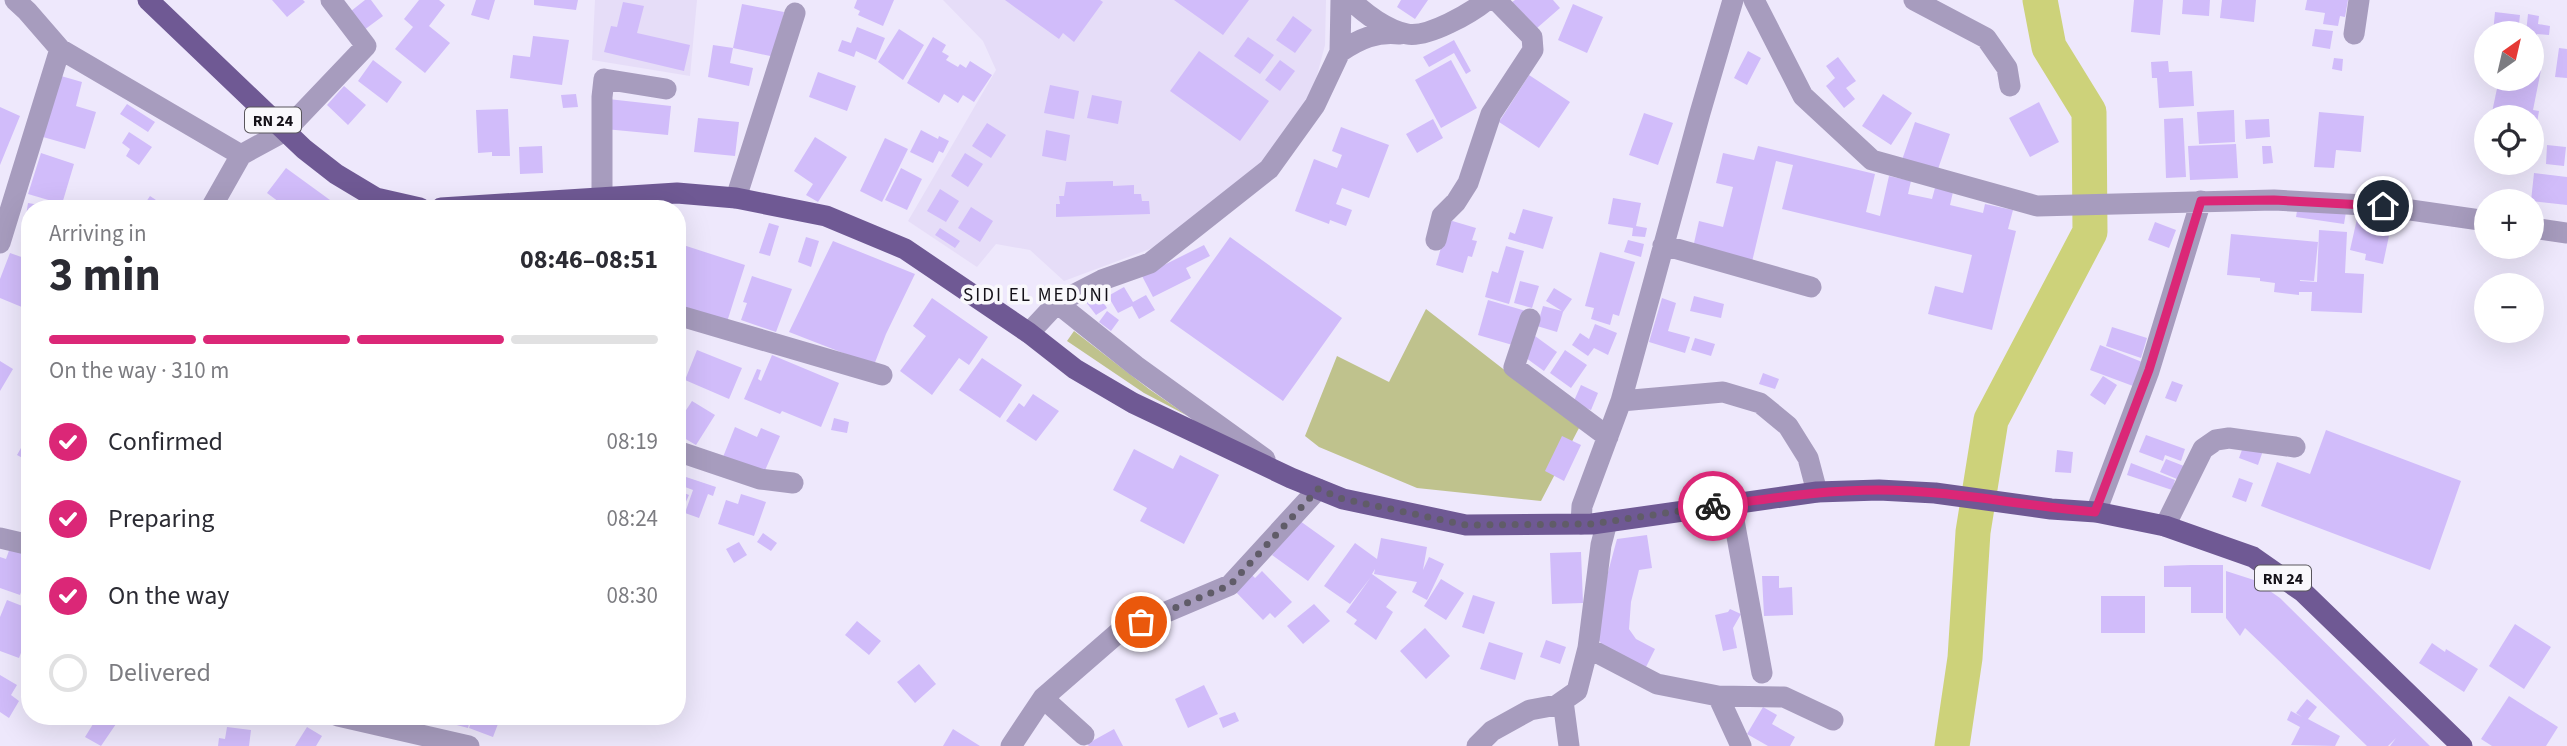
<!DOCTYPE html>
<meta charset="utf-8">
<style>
:root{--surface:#fff;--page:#f7f7f7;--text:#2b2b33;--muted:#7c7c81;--line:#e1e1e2;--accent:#db2777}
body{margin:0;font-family:"Source Sans 3",sans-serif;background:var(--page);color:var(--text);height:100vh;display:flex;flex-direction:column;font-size:26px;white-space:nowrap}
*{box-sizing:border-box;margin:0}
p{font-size:23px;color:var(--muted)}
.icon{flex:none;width:38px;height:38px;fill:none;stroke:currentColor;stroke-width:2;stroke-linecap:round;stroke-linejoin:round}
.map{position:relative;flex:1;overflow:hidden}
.drawer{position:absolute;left:21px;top:200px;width:665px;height:525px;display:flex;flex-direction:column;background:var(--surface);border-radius:28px;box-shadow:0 7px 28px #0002}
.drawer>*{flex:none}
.needle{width:46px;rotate:34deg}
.buttons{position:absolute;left:2474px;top:21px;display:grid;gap:14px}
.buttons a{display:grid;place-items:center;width:70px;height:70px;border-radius:50%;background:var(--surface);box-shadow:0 7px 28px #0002;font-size:35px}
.pin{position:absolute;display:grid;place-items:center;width:60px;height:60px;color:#fff;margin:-30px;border:4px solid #fff;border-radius:50%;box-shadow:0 2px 7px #0007}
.courier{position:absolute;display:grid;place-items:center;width:70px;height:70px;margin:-35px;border:5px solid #db2777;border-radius:50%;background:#fff;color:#222;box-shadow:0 2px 9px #0007}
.summary em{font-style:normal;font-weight:700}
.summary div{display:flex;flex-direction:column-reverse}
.summary{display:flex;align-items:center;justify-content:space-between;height:119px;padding:0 28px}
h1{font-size:46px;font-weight:700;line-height:52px}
.bar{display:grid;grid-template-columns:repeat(4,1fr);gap:10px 7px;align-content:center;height:84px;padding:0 28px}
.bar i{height:9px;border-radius:5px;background:var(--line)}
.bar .selected{background:var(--accent)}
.bar p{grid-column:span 4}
ol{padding:0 28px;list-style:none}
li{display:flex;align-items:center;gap:21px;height:77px}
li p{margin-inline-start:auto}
li .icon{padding:7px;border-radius:50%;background:var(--accent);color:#fff;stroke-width:4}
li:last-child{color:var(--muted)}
li i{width:38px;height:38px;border:4px solid var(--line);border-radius:50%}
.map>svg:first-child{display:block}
.built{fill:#e6ddf8}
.green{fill:#bfc28d}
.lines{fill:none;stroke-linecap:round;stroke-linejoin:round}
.river{stroke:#cdd27a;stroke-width:35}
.building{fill:#d1bcfa}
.minor{stroke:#a79cbe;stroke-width:21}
.major{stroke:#6f5994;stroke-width:21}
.done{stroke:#605c68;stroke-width:7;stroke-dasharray:0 12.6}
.route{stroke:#db2777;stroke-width:9}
.labels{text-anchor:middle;stroke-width:7;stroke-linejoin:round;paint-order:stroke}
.shield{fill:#f9f8fc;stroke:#59565c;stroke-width:2}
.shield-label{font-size:16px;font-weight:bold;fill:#141118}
.neighbourhood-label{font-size:19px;letter-spacing:2px;fill:#141118;stroke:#f9f8fc}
</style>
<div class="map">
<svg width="2567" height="746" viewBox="0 0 2567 746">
<rect width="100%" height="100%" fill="#eee8fc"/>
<!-- built -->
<path class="built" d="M595,0H697L690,76L592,60Z
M943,0H1326L1325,45L1310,102L1247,182L1158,246L1064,281L1030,250L996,244L977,267L908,221L996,70L983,41Z"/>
<!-- green -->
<path class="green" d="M1426,309L1579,428L1541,501L1417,488L1319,447L1305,436L1337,356L1389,382Z
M1074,331L1149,389L1188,416L1144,393L1067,341Z"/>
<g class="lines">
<!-- river -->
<path class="river" d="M1952,746L1965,658L1973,532L1991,420L2090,232L2089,112L2049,47L2040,0"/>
</g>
<!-- building -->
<path class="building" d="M272,0H303L305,2L287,17Z
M365,0H371L383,16L360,33L346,15Z
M419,0H439L445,5L429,26L450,43L425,73L395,49L413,27L404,19Z
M476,0H495L489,20L471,15Z
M534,0H578L576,10L534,5Z
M857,0H894L883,26L858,15L860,11L854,8Z
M1005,0H1100L1103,2L1074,42L1063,33L1059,39Z
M1174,0H1249L1223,35Z
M1401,0H1428L1415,19L1397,7Z
M1515,0H1553L1560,8L1537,28L1512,2Z
M2134,0H2163L2160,35L2131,32Z
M2183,0H2210L2209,16L2182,14Z
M2222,0H2256L2254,22L2220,18Z
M2307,0H2348L2345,17L2340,16L2338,26L2323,24L2325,13L2305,10Z
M623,2L644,6L637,33L690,45L684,71L604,52L611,26L617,27Z
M742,4L784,12L775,57L733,48L730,63L753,68L749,86L708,77L713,45L733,48Z
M1573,4L1603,17L1587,53L1558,40Z
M2495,12L2520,15L2518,33H2493Z
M2528,14L2539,16L2538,24L2550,26L2549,35L2537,34L2536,39L2532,38V33H2526Z
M1293,16L1312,30L1295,53L1276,40Z
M857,27L885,38L876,60L856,51L854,57L838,51L842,40L851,43Z
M899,29L924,45L903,80L878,62Z
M2315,29L2333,31L2330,49L2312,46Z
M533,36L569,40L562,85L510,78L513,55L530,57Z
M933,37L946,45L942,52L949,56L946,60L958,67L960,64L966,68L970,61L992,75L974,102L963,95L958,103L944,94L939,103L907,83Z
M1248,37L1274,55L1260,74L1234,56Z
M1454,40L1471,71L1466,74L1454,53L1429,67L1423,57Z
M2559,48L2567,49V78L2555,77Z
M1199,51L1269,101L1240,141L1170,91Z
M1748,51L1761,58L1747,85L1734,78Z
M1838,57L1856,81L1846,88L1855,99L1844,108L1826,86L1835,78L1826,66Z
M2334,58L2343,59L2342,71L2332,69Z
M373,60L402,82L387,103L358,81Z
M1280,60L1295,71L1280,91L1265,80Z
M1451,60L1477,108L1441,128L1415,80Z
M2168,61L2169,72L2192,71L2194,106L2159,108L2157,78H2152L2151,62Z
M2532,68L2541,70L2533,110L2539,111L2534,140L2532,117H2491L2499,79H2532Z
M818,72L856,86L847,111L809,97Z
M1529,75L1570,102L1539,148L1499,122Z
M61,76L82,82L76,106L96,112L85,149L43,137Z
M1050,85L1079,91L1074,119L1044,113Z
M344,86L366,105L348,125L327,105Z
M576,94L578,107L563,108L561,95Z
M1883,94L1912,113L1891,145L1862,126Z
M1092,95L1122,101L1118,124L1087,118Z
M608,99L671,106L668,135L605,129Z
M2039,102L2059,142L2030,157L2009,118Z
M127,104L155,122L148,132L120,114Z
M0,107L20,116L0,165Z
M508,109L510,156H492V152L478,153L476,110Z
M2234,110L2235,142L2199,144L2197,112Z
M2319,112L2364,116L2361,152L2336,150L2334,168L2314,167Z
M1644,113L1673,123L1658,165L1629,155Z
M698,118L739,122L735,156L694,152Z
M2183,118L2186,177L2166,178L2164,119Z
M1433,119L1443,138L1417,153L1406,134Z
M2269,119L2270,137L2246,139L2245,120Z
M1915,122L1950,134L1937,172L1902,160Z
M987,123L1006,135L991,158L972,146Z
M1341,127L1389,145L1369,198L1342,188L1336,204L1352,210L1346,226L1330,220L1329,224L1295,211L1314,159L1337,168L1342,155L1332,151Z
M921,130L938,139L939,136L949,141L943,153L939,151L933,163L910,152Z
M1046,130L1070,135L1066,161L1042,156Z
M129,132L152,147L139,165L126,156L130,149L122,143Z
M815,137L847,157L818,202L806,195L813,184L794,171Z
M885,138L908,149L882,202L860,191Z
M2236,144L2238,178L2190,180L2188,146Z
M2547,145L2566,147L2564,166L2546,164Z
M542,146L543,173L520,174L519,147Z
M1758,146L1875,174L1866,212L1880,216L1889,176L1911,181L1908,194L1932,199L1935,188L1953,192L1950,205L1983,213L1985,204L2013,210L2008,229L2016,231L1992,330L1928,314L1935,286L1963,293L1972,255L1782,209L1793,165L1776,161L1751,266L1692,252L1699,221L1723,227L1733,187L1716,183L1723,153L1754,160Z
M2262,146H2271L2273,163L2263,164Z
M41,153L74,164L62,204L28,194Z
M965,153L983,164L968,187L951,176Z
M286,168L341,208H287L267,193Z
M901,168L922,179L907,210L885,200Z
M2534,173L2567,177V205L2531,201Z
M1113,181V186L1134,185V194H1141L1142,201H1149L1150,214L1056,217V204H1060L1059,196H1064L1066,182Z
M940,189L959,201L946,222L927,211Z
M150,196L168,208H142Z
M1613,198L1641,203L1636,226L1647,228L1645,237L1632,236L1633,228L1608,224Z
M28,203L52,207V208H30V223L25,222Z
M2298,205L2346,212L2344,224L2296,217Z
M971,207L993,221L980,242L958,228Z
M1523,209L1553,217L1543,249L1508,239L1510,232L1515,234Z
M2359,210L2393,217L2383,264L2365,260L2366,254L2350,250Z
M1449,220L1476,228L1472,240L1477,241L1472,257L1468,256L1463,273L1436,265Z
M2155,222L2176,230L2169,248L2148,240Z
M769,223L779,226L770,256L759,253Z
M940,228L960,241L955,248L935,235Z
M2319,230L2347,232L2345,273L2364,274L2362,313L2311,311L2312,292H2299V295L2274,292L2275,283L2260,281V278L2227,275L2231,234L2318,242L2314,281L2300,280V281L2317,282Z
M806,237L819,241L811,267L798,262Z
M1230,237L1342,318L1283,401L1170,321Z
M1628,240L1644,244L1641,257L1624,252Z
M833,241L915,274L886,334L874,365L789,332Z
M677,243L745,265L727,322L677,306Z
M1204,245L1210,256L1186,268L1191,278L1153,297L1142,276Z
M1506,246L1524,251L1509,304L1485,297L1492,271L1498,273Z
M1600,252L1635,262L1619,316L1613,314L1610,325L1591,319L1594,308L1585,306Z
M10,253L30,260L29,310L0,298V279Z
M752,276L792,289L776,332L741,320L747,303L743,302Z
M1520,281L1539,286L1532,308L1514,303Z
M1124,287L1133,302L1146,295L1155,310L1139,319L1132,306L1118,313L1108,296Z
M1554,288L1572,299L1563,312L1557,332L1537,326L1543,306L1562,311L1546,301Z
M1098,294L1107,308L1096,315L1086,302Z
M1694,296L1724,304L1721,318L1690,311Z
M932,298L988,337L969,365L959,358L932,395L900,371L926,336L913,326Z
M1662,298L1676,303L1668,331L1690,337L1685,353L1649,342Z
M1488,300L1526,311L1516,346L1478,335Z
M1107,311L1119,320L1111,331L1099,322Z
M1595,324L1617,333L1608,355L1594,348L1588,356L1572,345L1580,333L1589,339Z
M2112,327L2147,338L2141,358L2106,346Z
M1535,336L1557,352L1544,371L1522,355Z
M1695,338L1715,344L1711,356L1691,350Z
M2100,345L2142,362L2133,386L2090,370Z
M697,350L742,368L729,399L685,380Z
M1565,350L1587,365L1571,388L1550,373Z
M772,355L839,383L821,427L782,411L780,414L744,399L757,369L761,370L758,379L761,381Z
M982,358L1022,385L1000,418L959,390Z
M0,361L13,369L0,391Z
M1763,373L1779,379L1775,389L1759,384Z
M2103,376L2117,385L2105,405L2090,395Z
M2172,381L2183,385L2176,402L2165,398Z
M1581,385L1598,393L1591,410L1573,403Z
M1033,394L1059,411L1036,441L1006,421L1019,403L1024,407Z
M692,401L715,415L696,445L677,434V424Z
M834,418L849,422L847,433L831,430Z
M735,427L757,437L761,428L780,436L763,475L723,457Z
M2326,430L2461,481L2430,570L2261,506L2277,462L2310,474Z
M30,432V462L17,455Z
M2146,435L2185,449L2181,461L2165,455L2163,461L2139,452Z
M1562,436L1581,445L1564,481L1545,471Z
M2246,439L2265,445L2258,465L2239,458Z
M1134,449L1173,469L1180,455L1219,475L1184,544L1140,521L1147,508L1113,490Z
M2057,450L2073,452L2071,473L2055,472Z
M2166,459L2194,470L2189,484L2160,472Z
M2131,463L2175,480L2172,490L2127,475Z
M677,474L716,487L713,496L708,494L699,518L685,513L693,490L677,484Z
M2239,478L2253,483L2246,502L2232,497Z
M677,490L689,495L677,522Z
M741,494L766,502L754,536L718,524L726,500L738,504Z
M1300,521L1335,546L1308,581L1272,555Z
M763,533L777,543L771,551L757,542Z
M1647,535L1652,568L1639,570L1631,602L1629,629L1636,639L1655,649L1642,675L1611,658L1596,636L1601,598L1617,539Z
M1381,538L1427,547L1423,570L1429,557L1444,564L1427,600L1412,592L1417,582L1374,574L1375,569L1372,574L1397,592L1386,607L1393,612L1376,640L1354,624L1357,620L1346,612L1371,577L1350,604L1324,586L1355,543L1377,559Z
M739,542L747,555L734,563L726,549Z
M11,545L30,552V568L20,595L0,588V557L6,559Z
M1581,552L1583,603L1552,604L1550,553Z
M2191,565H2223V613H2191V587H2164V566Z
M1262,571L1292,602L1275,618L1270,613L1263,620L1234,590L1251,574L1255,578Z
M2226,571L2254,580L2280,598L2430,746H2390L2396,738L2388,746H2367L2245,628L2240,636L2226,618Z
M1762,576H1779V588L1792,587L1793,615L1764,616Z
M1441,579L1464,593L1446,620L1424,606Z
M1473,595L1495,602L1484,634L1462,627Z
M2101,596H2145V633H2101Z
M7,600L30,609V629L19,658L0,651V617Z
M1314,604L1330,621L1303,644L1287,626Z
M1730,609L1741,614L1733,628L1737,648L1723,651L1715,615L1728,612Z
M857,621L881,641L869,655L845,635Z
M2515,624L2551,647L2524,689L2489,666Z
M1425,628L1450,656L1426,679L1400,651Z
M1546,640L1566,647L1560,664L1540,657Z
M1489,642L1523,653L1515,680L1480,669Z
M2432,643L2445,652L2446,649L2478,669L2464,692L2419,663Z
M919,664L936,684L915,703L897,682Z
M0,675L17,685L11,695L19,701L9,718L0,712Z
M1204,685L1218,714L1188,728L1175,699Z
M2509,696L2558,727L2546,746H2492L2481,739Z
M2307,699L2317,707L2308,719L2340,736L2335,746L2291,745L2300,727L2287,720L2291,711L2302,717L2296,713Z
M1763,707L1777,715L1772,724L1795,737L1790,746H1768L1747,734Z
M1235,712L1239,721L1223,728L1219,718Z
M98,716L116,724L101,746L85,737Z
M234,716H257L255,724Z
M416,716H438L433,725Z
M447,716H471L468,728L445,722Z
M473,716H501L493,737L469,728Z
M227,727L251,730L249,746H218L219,738L225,739Z
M307,727L322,736L316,746H295Z
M953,729L980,746H943Z
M1114,729L1123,746H1089L1087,744Z"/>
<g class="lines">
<!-- minor -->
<path class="minor" d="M15,0L27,11L60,49L241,155L285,131L366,46L331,0
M1351,0C1365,14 1387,30 1407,34C1428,38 1471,13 1487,0
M1754,0L1803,96L1872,160L2037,206L2274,200L2383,206L2487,221
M1914,0L1986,38L2007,68L2010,86
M2354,34L2359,0
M1340,52C1359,39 1377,31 1400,34
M602,198V97L604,79L666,89
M736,198L795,13
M211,208L241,155
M2532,228L2567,233
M1436,240L1442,216L1456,202L1468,183L1491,114L1533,50L1532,37L1496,0
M0,243L60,49
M1663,245L1811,287
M1057,303L1136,366L1265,459
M677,315L882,375
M1530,319L1514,367L1608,437
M1029,333L1057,303L1102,280L1150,263L1269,169L1315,105L1340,52L1341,0
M1621,401L1723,392L1760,403L1788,426L1808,458L1817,492
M677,451L760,479L793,483
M1731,504L1762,673
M2096,512L2149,371L2201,201
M1581,524L1582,506L1621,401L1700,113L1733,0
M2165,526L2203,449L2216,440L2229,438L2295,447
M0,538L30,545
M1588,648L1657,684L1718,696L1784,697L1833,720
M1718,696L1741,746
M1043,698L1084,735
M1563,701L1569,746
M338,716L469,746
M1011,746L1043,698L1119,632L1230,585L1318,489
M1477,746L1492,731L1530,710L1557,705L1577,691L1588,648L1601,545L1607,522"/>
<!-- major -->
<path class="major" d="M148,0L304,149L336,174L376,198L420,208
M441,208L677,193L736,198L826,216L905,249L1029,333L1075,369L1133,403L1291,478L1343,499L1466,525L1592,524L1817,492L1879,490L1935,493L2051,509L2096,512L2165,526L2253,557L2303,592L2462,746"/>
</g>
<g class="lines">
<!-- done -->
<path class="done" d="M1141,622L1230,585L1318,489L1343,499L1466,525L1592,524L1713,506"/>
<!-- route -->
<path class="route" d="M1713,506C1768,499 1822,490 1878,490C1951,490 2023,506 2095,512L2149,370L2201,201L2274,200L2383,206"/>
</g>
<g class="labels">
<!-- shield labels -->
<g class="shield">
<rect x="245" y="107.5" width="56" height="25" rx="5"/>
<rect x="2255" y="565.5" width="56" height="25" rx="5"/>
</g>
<g class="shield-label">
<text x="273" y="126">RN 24</text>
<text x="2283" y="584">RN 24</text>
</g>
<!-- neighbourhood labels -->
<g class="neighbourhood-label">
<text x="1037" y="301">SIDI EL MEDJNI</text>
</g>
</g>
</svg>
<div class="buttons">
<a><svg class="needle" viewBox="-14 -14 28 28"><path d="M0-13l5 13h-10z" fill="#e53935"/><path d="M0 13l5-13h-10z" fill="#7c7c81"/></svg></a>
<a><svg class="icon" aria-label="locate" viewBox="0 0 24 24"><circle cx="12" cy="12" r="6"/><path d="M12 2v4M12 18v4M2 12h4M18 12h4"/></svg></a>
<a>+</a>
<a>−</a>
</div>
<div class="pin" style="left:1141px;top:622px;background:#ea580c"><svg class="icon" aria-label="bag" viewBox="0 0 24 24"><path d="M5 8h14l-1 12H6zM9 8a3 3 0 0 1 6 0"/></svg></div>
<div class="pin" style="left:2383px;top:206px;background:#1f2937"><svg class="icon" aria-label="home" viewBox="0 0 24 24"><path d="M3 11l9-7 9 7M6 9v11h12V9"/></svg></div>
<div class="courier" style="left:1713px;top:506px"><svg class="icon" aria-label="bike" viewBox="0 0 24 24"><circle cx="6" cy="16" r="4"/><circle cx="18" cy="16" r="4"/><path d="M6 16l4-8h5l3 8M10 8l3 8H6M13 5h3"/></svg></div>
<section class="drawer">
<div class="summary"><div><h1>3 min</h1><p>Arriving in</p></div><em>08:46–08:51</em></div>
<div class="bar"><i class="selected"></i><i class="selected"></i><i class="selected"></i><i></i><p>On the way · 310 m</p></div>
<ol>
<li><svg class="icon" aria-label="check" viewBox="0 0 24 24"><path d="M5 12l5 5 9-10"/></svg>Confirmed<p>08:19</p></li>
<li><svg class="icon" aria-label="check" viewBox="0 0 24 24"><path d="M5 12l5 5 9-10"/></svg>Preparing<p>08:24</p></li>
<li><svg class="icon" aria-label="check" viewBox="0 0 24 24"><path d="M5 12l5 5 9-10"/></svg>On the way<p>08:30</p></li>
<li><i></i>Delivered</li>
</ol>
</section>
</div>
